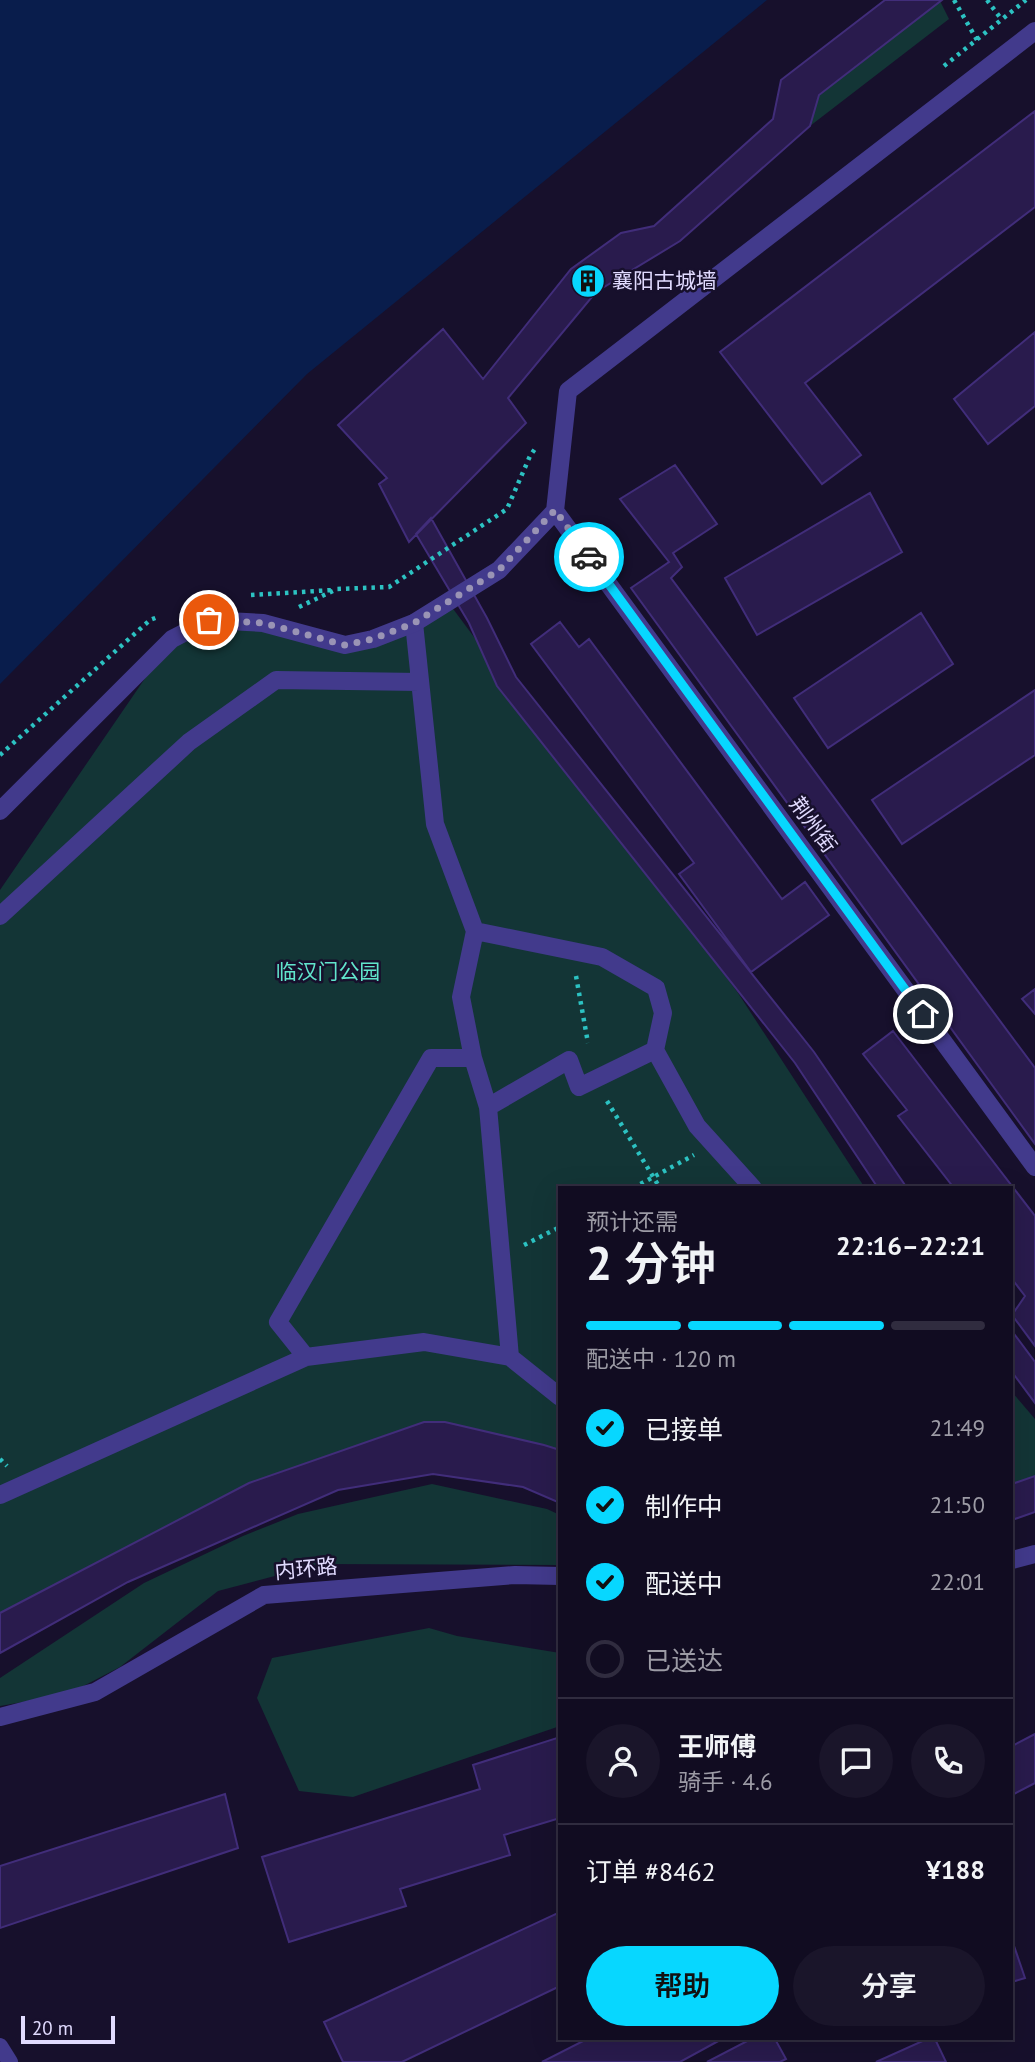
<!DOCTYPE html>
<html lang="zh">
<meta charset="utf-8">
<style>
:root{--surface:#110c21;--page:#1a152a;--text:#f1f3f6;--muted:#9c9ba5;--line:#302c3f;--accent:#07d7ff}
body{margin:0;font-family:"PT Sans","Noto Sans SC",sans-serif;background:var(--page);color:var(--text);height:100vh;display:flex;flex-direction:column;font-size:26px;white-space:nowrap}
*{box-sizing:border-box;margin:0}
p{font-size:23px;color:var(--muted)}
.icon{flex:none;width:38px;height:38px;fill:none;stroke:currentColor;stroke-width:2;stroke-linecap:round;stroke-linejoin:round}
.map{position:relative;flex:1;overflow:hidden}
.panel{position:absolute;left:558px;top:1186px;width:455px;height:854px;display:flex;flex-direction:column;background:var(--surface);border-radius:0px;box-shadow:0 7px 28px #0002,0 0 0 2px var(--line)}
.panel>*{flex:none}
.scale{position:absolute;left:21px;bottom:18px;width:94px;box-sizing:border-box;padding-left:7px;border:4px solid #e1dbff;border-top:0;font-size:19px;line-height:24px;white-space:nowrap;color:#e1dbff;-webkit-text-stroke:5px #17102c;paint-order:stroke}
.pin{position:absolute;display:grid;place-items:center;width:60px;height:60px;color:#fff;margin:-30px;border:4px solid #fff;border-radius:50%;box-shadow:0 2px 7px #0007}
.courier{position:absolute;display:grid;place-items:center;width:70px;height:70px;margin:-35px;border:5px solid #07d7ff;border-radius:50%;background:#fff;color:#222;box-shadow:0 2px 9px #0007}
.headline em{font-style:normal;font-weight:600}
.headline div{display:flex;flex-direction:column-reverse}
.headline{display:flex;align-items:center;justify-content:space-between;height:119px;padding:0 28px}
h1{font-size:46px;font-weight:600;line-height:52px}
.bar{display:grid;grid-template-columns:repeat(4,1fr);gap:10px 7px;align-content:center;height:84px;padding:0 28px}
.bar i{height:9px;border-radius:5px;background:var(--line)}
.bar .current{background:var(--accent)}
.bar p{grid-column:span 4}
.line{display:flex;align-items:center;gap:18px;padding:0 28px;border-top:2px solid var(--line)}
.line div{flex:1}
.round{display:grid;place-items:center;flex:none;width:74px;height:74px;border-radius:37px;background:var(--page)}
ol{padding:0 28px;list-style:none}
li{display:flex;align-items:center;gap:21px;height:77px}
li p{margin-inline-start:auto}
li .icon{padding:7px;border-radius:50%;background:var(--accent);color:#111;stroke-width:4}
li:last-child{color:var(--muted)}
li i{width:38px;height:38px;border:4px solid var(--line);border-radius:50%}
.button{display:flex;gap:14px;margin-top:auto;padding:14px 28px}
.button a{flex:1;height:80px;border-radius:42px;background:var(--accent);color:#111;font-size:28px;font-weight:600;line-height:80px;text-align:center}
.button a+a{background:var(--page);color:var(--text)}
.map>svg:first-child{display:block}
.green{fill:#133536}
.water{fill:#091d4c}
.building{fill:#291b4d;stroke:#412d7a;stroke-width:2}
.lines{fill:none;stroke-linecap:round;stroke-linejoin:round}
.path{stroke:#2cc2c2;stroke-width:4.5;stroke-dasharray:3.5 5;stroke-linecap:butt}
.service{stroke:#423a8c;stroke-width:16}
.pedestrian{stroke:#423a8c;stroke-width:18}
.tertiary{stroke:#423a8c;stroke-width:18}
.done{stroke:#9a94b5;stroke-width:7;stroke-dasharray:0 12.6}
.route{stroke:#07d7ff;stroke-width:9}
.labels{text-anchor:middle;stroke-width:5;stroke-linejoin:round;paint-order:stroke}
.poi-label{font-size:21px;fill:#e1dbff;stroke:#17102c;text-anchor:start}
.street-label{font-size:21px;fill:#e1dbff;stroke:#17102c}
.park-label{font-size:21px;fill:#61e5cc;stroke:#17102c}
</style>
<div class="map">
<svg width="1035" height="2062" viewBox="0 0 1035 2062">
<rect width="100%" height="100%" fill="#17102c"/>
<!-- green -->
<path class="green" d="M940,1L949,19L810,126L819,95Z
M448,602L738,993L865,1188H560V1450L544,1445L445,1422H424L249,1483L0,1613V890L172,639L209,620L345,645Z
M1012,1392L1035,1419V1476L1012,1484Z
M432,1484L547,1509L560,1515V1565L320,1564L218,1591L120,1667L68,1694L0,1706V1678L144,1583L243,1536L298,1514Z
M429,1628L457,1636L560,1653V1726L353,1797L299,1791L257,1698L272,1658Z"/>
<!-- water -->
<path class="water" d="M0,0H767L307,374L0,684Z"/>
<!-- building -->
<path class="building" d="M885,0H942L819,95L810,126L680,241L596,292L508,398L526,423L409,542L379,484L387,478L338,425L443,329L483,379L571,269L621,233L654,226L773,119L781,80Z
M1035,111V207L805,383L861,455L822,484L720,352Z
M1035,332V406L988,444L954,399Z
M675,465L717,524L673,553L682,567L671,578L1035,1068V1144L631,588L669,562L620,499Z
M870,493L902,552L757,635L725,578Z
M431,518L487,618L516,677L814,1052L907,1188H878L795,1063L497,686L469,623L416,534Z
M921,613L953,664L828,748L794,698Z
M560,622L579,647L589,639L782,899L805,882L829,915L751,972L679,874L694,863L531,644Z
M1035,690V755L902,844L872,800Z
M1035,989V1014L1022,999Z
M893,1031L1035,1216V1346L1012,1315L1025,1296L1012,1279V1188H954L898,1116L907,1110L863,1054Z
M1012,1331L1035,1362V1403L1012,1372Z
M424,1422H445L544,1445L560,1450V1503L523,1487L433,1474L338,1490L128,1582L0,1653V1613L249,1483Z
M1035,1476V1512L1012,1520V1484Z
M1035,1734V1783L1012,1795V1746Z
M560,1737V1818L504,1835L510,1855L400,1889L406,1906L289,1942L262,1857L480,1789L473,1765Z
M225,1794L238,1848L0,1928V1866Z
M560,1912V1986L402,2062H343L324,2022Z
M1012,1940L1025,1978L1012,1982Z
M587,2039H722L680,2062H542Z
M751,2039H775L786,2059L780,2062H707Z
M927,2039H935L946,2062H876Z"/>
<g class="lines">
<!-- path -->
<path class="path" d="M954,0L977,40
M987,0L1002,20
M944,66L1026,0
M251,595L333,590
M299,607L337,589L389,587L507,509L530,456L537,446
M0,755L150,620L158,617
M576,976L588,1043
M607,1101L660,1188
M633,1188L694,1155
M524,1245L560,1227
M0,1459L7,1466"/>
<!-- service -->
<path class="service" d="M0,2046L10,2062"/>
<!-- pedestrian -->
<path class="pedestrian" d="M414,623L435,824L475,931L461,997L473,1058
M0,916L189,742L276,680L420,682
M475,931L602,957L656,988L663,1013L655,1050
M488,1107L569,1060L579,1087L655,1050L697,1126L753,1188
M306,1357L278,1322L431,1058H473L488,1107L510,1357L560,1397
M0,1495L306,1357L424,1342L510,1357"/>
<!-- tertiary -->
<path class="tertiary" d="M555,511L1035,1167
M0,811L172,639L209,620L263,623L345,645L373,639L414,623L499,570L555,511L568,391L1035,31
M1012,1560L1035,1554
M0,1717L95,1692L264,1595L515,1575L560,1576"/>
</g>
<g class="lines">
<!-- done -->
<path class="done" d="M209,620L263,623L345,645L373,639L414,623L499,570L555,510L589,557"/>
<!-- route -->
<path class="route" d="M589,557L923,1014"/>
</g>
<!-- icons -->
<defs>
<g id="building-disc" transform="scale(1.75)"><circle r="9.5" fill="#07d7ff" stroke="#17102c"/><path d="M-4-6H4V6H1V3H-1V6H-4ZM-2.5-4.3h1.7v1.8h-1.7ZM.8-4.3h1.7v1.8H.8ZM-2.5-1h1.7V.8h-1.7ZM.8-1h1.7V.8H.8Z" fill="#111"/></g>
</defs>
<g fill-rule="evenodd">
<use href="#building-disc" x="588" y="281"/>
</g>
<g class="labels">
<!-- poi labels -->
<g class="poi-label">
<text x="612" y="288">襄阳古城墙</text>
</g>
<!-- street labels -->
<g class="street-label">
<text transform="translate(813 825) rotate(54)" y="7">荆州街</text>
<text transform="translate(306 1569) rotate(-5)" y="7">内环路</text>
</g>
<!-- park labels -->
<g class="park-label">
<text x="328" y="979">临汉门公园</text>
</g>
</g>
</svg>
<div class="scale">20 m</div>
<div class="pin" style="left:209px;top:620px;background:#ea580c"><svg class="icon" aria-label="bag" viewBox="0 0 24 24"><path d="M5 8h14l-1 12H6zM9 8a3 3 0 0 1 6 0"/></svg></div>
<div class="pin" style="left:923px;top:1014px;background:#1f2937"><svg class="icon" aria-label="home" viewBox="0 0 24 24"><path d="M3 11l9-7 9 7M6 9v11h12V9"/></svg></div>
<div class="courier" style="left:589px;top:557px"><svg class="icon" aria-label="car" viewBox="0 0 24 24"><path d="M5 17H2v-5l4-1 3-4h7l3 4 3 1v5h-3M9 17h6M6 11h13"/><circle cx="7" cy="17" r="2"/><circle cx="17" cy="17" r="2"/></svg></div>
<section class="panel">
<div class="headline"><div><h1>2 分钟</h1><p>预计还需</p></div><em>22:16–22:21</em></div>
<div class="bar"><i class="current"></i><i class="current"></i><i class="current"></i><i></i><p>配送中 · 120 m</p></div>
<ol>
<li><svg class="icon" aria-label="check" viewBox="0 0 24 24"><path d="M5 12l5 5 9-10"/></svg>已接单<p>21:49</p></li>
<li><svg class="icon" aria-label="check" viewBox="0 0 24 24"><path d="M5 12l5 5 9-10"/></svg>制作中<p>21:50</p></li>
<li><svg class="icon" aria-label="check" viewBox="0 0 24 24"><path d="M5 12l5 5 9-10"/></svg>配送中<p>22:01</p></li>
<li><i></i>已送达</li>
</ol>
<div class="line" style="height:126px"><a class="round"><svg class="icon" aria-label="person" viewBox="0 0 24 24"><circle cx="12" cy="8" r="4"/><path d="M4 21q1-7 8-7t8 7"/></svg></a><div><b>王师傅</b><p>骑手 · 4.6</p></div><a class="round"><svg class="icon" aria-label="chat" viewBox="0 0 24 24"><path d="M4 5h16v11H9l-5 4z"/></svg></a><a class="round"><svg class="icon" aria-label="phone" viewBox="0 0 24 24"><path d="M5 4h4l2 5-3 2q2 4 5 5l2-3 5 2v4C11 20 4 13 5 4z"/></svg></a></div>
<div class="line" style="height:91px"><div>订单 #8462</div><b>¥188</b></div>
<div class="button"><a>帮助</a><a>分享</a></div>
</section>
</div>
